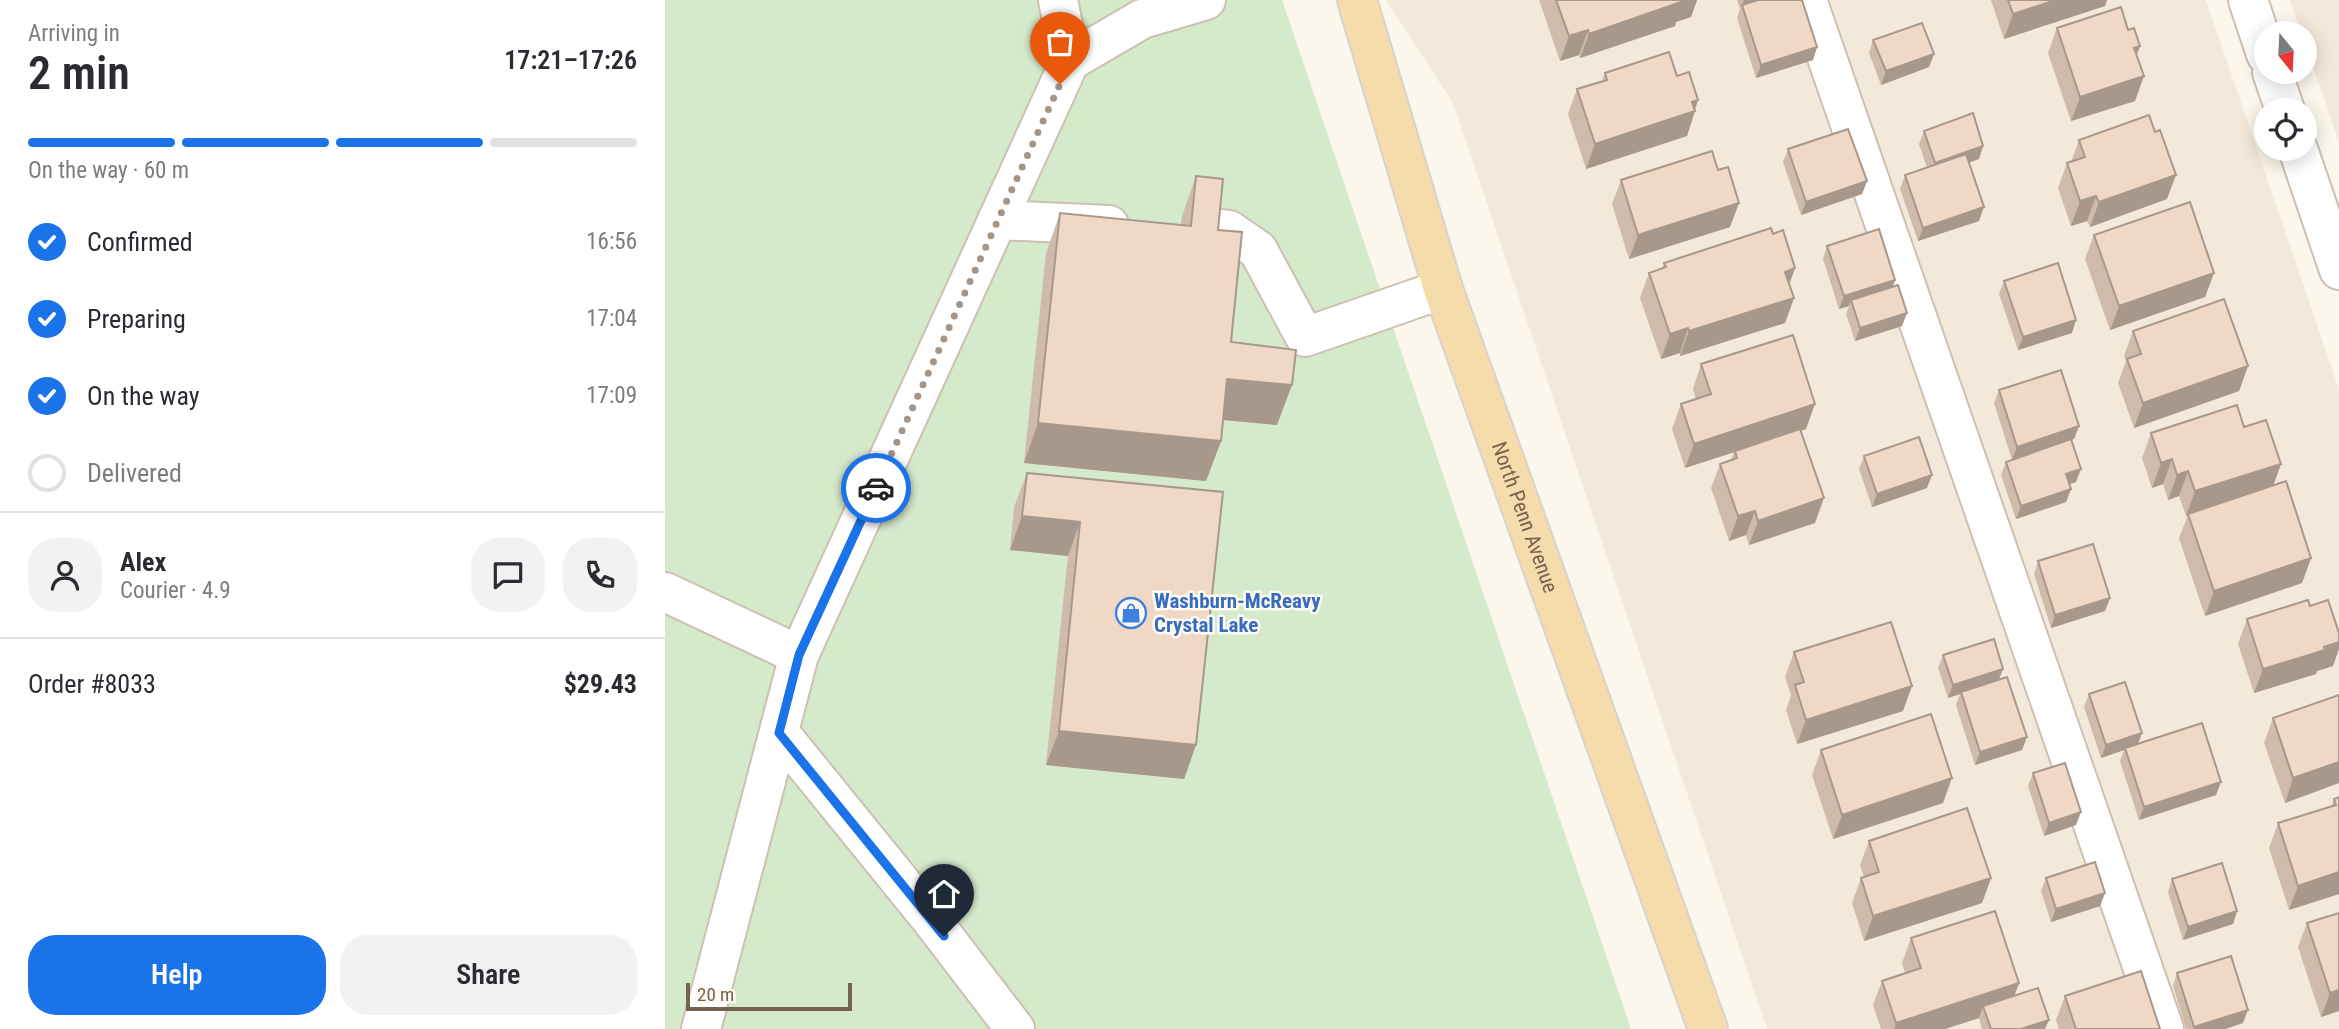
<!DOCTYPE html>
<meta charset="utf-8">
<style>
:root{--surface:#fff;--page:#f2f2f3;--text:#2b2b33;--muted:#7c7c81;--line:#e1e1e2;--accent:#1a73e8}
body{margin:0;font-family:"Roboto Condensed",sans-serif;background:var(--page);color:var(--text);height:100vh;display:flex;flex-direction:column;font-size:26px;white-space:nowrap}
*{box-sizing:border-box;margin:0}
p{font-size:23px;color:var(--muted)}
.icon{flex:none;width:38px;height:38px;fill:none;stroke:currentColor;stroke-width:2;stroke-linecap:round;stroke-linejoin:round}
.map{position:relative;flex:1;overflow:hidden}
.side{display:flex;flex-direction:column;background:var(--surface);width:665px}
.side>*{flex:none}
.needle{width:46px;rotate:162deg}
.buttons{position:absolute;left:1589px;top:21px;display:grid;gap:14px}
.buttons a{display:grid;place-items:center;width:63px;height:63px;border-radius:50%;background:var(--surface);box-shadow:0 4px 18px #0003;font-size:35px}
.scale{position:absolute;left:21px;bottom:18px;width:166px;box-sizing:border-box;padding-left:7px;border:4px solid #766050;border-top:0;font-size:19px;line-height:24px;white-space:nowrap;color:#766050;-webkit-text-stroke:5px #fefaf3;paint-order:stroke}
.pin{position:absolute;display:grid;place-items:center;width:60px;height:60px;color:#fff;margin:-72px -30px;border-radius:50% 50% 50% 0;rotate:-45deg;box-shadow:0 0 7px #0007}
.pin .icon{rotate:45deg}
.courier{position:absolute;display:grid;place-items:center;width:70px;height:70px;margin:-35px;border:5px solid #1a73e8;border-radius:50%;background:#fff;color:#222;box-shadow:0 2px 9px #0007}
.head em{font-style:normal;font-weight:600}
.head div{display:flex;flex-direction:column-reverse}
.head{display:flex;align-items:center;justify-content:space-between;height:119px;padding:0 28px}
h1{font-size:46px;font-weight:600;line-height:52px}
.bar{display:grid;grid-template-columns:repeat(4,1fr);gap:10px 7px;align-content:center;height:84px;padding:0 28px}
.bar i{height:9px;border-radius:5px;background:var(--line)}
.bar .on{background:var(--accent)}
.bar p{grid-column:span 4}
.line{display:flex;align-items:center;gap:18px;padding:0 28px;border-top:2px solid var(--line)}
.line div{flex:1}
.round{display:grid;place-items:center;flex:none;width:74px;height:74px;border-radius:28px;background:var(--page)}
ol{padding:0 28px;list-style:none}
li{display:flex;align-items:center;gap:21px;height:77px}
li p{margin-inline-start:auto}
li .icon{padding:7px;border-radius:50%;background:var(--accent);color:#fff;stroke-width:4}
li:last-child{color:var(--muted)}
li i{width:38px;height:38px;border:4px solid var(--line);border-radius:50%}
.action{display:flex;gap:14px;margin-top:auto;padding:14px 28px}
.action a{flex:1;height:80px;border-radius:28px;background:var(--accent);color:#fff;font-size:28px;font-weight:600;line-height:80px;text-align:center}
.action a+a{background:var(--page);color:var(--text)}
main{display:flex;flex:1;min-height:0}
.map>svg:first-child{display:block}
.residential{fill:#f3e9db}
.green{fill:#d5e9cb}
.lines{fill:none;stroke-linecap:round;stroke-linejoin:round}
.minor-casing{stroke:#cdc0b2;stroke-width:42}
.major-casing{stroke:#d9d2ce;stroke-width:42}
.minor{stroke:#fff;stroke-width:38}
.major{stroke:#f4ddab;stroke-width:38}
.wall{fill:#cebbaa}
.shaded-wall{fill:#a7988b}
.building{fill:#efd9c6;stroke:#a7988b;stroke-width:2}
.done{stroke:#a59587;stroke-width:7;stroke-dasharray:0 12.6}
.route{stroke:#1a73e8;stroke-width:9}
.labels{text-anchor:middle;stroke-width:5;stroke-linejoin:round;paint-order:stroke}
.street-label{font-size:21px;fill:#766050;stroke:#fefaf3}
.shop-label{font-size:21px;font-weight:bold;fill:#366cbe;stroke:#fefaf3;text-anchor:start}
</style>
<main>
<section class="side">
<div class="head"><div><h1>2 min</h1><p>Arriving in</p></div><em>17:21–17:26</em></div>
<div class="bar"><i class="on"></i><i class="on"></i><i class="on"></i><i></i><p>On the way · 60 m</p></div>
<ol>
<li><svg class="icon" aria-label="check" viewBox="0 0 24 24"><path d="M5 12l5 5 9-10"/></svg>Confirmed<p>16:56</p></li>
<li><svg class="icon" aria-label="check" viewBox="0 0 24 24"><path d="M5 12l5 5 9-10"/></svg>Preparing<p>17:04</p></li>
<li><svg class="icon" aria-label="check" viewBox="0 0 24 24"><path d="M5 12l5 5 9-10"/></svg>On the way<p>17:09</p></li>
<li><i></i>Delivered</li>
</ol>
<div class="line" style="height:126px"><a class="round"><svg class="icon" aria-label="person" viewBox="0 0 24 24"><circle cx="12" cy="8" r="4"/><path d="M4 21q1-7 8-7t8 7"/></svg></a><div><b>Alex</b><p>Courier · 4.9</p></div><a class="round"><svg class="icon" aria-label="chat" viewBox="0 0 24 24"><path d="M4 5h16v11H9l-5 4z"/></svg></a><a class="round"><svg class="icon" aria-label="phone" viewBox="0 0 24 24"><path d="M5 4h4l2 5-3 2q2 4 5 5l2-3 5 2v4C11 20 4 13 5 4z"/></svg></a></div>
<div class="line" style="height:91px"><div>Order #8033</div><b>$29.43</b></div>
<div class="action"><a>Help</a><a>Share</a></div>
</section>
<div class="map">
<svg width="1674" height="1029" viewBox="0 0 1674 1029">
<rect width="100%" height="100%" fill="#fbf7ec"/>
<!-- residential -->
<path class="residential" d="M721,0H1541L1674,389V1029H1102L788,103Z
M1625,0H1674V143L1640,43V33H1636Z"/>
<!-- green -->
<path class="green" d="M0,0H617L966,1029H0Z"/>
<g class="lines">
<!-- minor casing -->
<g class="minor-casing">
<path id="minor" d="M393,0L405,61
M1142,0L1499,1029
M1583,0L1601,54
M1607,72L1620,110
M1633,149L1674,270
M332,220L444,225
M543,228L564,230L593,250L640,337L778,289
M0,592L134,655
M114,732L265,918L350,1029
M36,1029L134,655L405,61L477,19L541,0"/>
</g>
<!-- major casing -->
<g class="major-casing">
<g id="major">
<path id="s1" d="M692,0L778,289L1043,1029"/>
</g>
</g>
<!-- minor -->
<use href="#minor" class="minor"/>
<!-- major -->
<use href="#major" class="major"/>
</g>
<!-- wall -->
<path class="wall" d="M874,0H1032L1026,17L1011,22L1010,26L915,58L914,55L895,61Z
M1072,0H1137L1152,47L1148,60L1091,78L1072,18L1075,9Z
M1326,0H1442L1440,6L1339,39Z
M1392,28L1472,55L1470,101L1406,121L1383,53Z
M1208,40L1269,54L1264,67L1216,85L1204,53Z
M940,73L1012,76L1033,100L1022,136L921,169L903,114L912,89L937,81Z
M1259,131L1318,146L1314,159L1304,163L1314,221L1253,241L1235,189L1240,175L1262,168L1254,144Z
M1414,140L1502,199L1425,227L1422,221L1406,226L1393,188L1402,163L1406,162Z
M1123,149L1202,181L1197,194L1136,215L1118,162Z
M531,176L553,230L566,342L612,425L558,420L556,441L541,481L359,463L381,253L395,213L516,225L517,216Z
M956,180L1065,227L964,259L947,204Z
M1108,234L1130,268L1124,285L1129,298L1120,323L1015,356V353L996,359L975,298L984,273L997,269L999,263Z
M1429,235L1549,273L1540,297L1445,330L1420,259Z
M1162,246L1228,287L1237,326L1190,341L1181,314L1184,306L1174,309L1158,259Z
M1339,281L1407,333L1353,350L1334,294Z
M1468,331L1583,366L1574,391L1469,428L1453,383L1461,361L1459,356Z
M1036,364L1141,429L1136,431L1150,523L1084,545L1081,535L1064,541L1046,488L1055,464L1066,460L1069,452L1020,468L1007,429L1016,404L1031,399L1028,389Z
M1334,390L1414,426L1409,439L1406,440L1411,482L1404,484L1406,489L1401,502L1351,519L1336,475L1341,462L1347,460L1329,403Z
M1579,427L1616,464L1608,485L1646,558L1637,583L1540,616L1514,538L1523,515L1521,516L1514,496L1503,500L1498,484L1487,488L1477,458L1486,433Z
M1199,456L1262,488L1207,507L1194,469Z
M362,473L558,492L531,745L519,779L381,765L403,556L345,550L349,507Z
M1373,561L1445,598L1440,611L1386,628L1369,574Z
M1582,619L1668,666L1652,671L1651,674L1589,693L1573,644Z
M1129,652L1238,711L1132,744L1121,710L1126,695L1120,677Z
M1278,655L1334,680L1357,750L1310,765L1291,705L1295,694L1283,698L1273,668Z
M1424,694L1473,744L1551,795L1474,820L1455,761L1459,750L1436,758L1419,707Z
M1674,695L1620,803L1599,743L1608,718Z
M1156,750L1278,803L1168,839L1147,775Z
M1368,773L1411,825L1379,836L1363,786Z
M1674,797V894L1624,910L1604,848L1613,823L1666,807L1669,799Z
M1204,841L1326,878L1317,903L1199,941L1187,903L1196,878L1199,877L1195,865Z
M1381,878L1440,893L1435,906L1386,922L1376,891Z
M1507,879L1572,911L1568,924L1518,940L1503,892Z
M1642,923L1674,1011L1656,1017L1633,947Z
M1246,938L1349,996L1380,1029H1317L1314,1018L1280,1029H1216L1208,1005L1217,981L1240,973L1237,963Z
M1512,973L1578,1023L1560,1029H1521L1508,986Z
M1400,996L1495,1029H1394L1391,1020Z"/>
<!-- shaded-wall -->
<path class="shaded-wall" d="M1017,0H1032L1026,17L1011,22L1010,26L915,58L924,34Z
M1079,0H1105L1077,6Z
M1391,0H1442L1440,6L1339,39L1348,14Z
M923,30L914,55L895,61L904,36Z
M1475,46L1466,71L1469,48Z
M1152,47L1148,60L1091,78L1096,65Z
M1269,54L1264,67L1216,85L1221,71Z
M1479,76L1470,101L1406,121L1415,97Z
M1033,100L1029,112L1030,111L1022,136L921,169L930,144Z
M1318,146L1314,159L1265,176L1270,163Z
M1511,175L1502,199L1425,227L1434,202Z
M1202,181L1197,194L1136,215L1141,202Z
M1431,196L1422,221L1406,226L1415,201Z
M1074,203L1065,227L964,259L973,235Z
M1319,207L1314,221L1253,241L1258,228Z
M1130,268L1121,293L1120,272Z
M1549,273L1540,297L1445,330L1454,306Z
M1230,280L1226,293L1186,300L1184,306L1174,309L1179,296Z
M1129,298L1120,323L1015,356L1024,331Z
M1242,313L1237,326L1190,341L1195,328Z
M1411,320L1407,333L1353,350L1358,337Z
M1023,328L1015,353L996,359L1005,334Z
M1583,366L1574,391L1469,428L1478,403Z
M562,379L627,385L612,425L548,419Z
M1150,404L1141,429L1020,468L1029,444Z
M373,423L556,441L541,481L359,463Z
M1414,426L1409,439L1347,460L1352,447Z
M1507,459L1498,484L1487,488L1496,463Z
M1616,464L1607,489L1521,516L1530,491Z
M1416,469L1411,482L1396,487L1401,474Z
M1523,471L1514,496L1503,500L1512,475Z
M1267,475L1262,488L1207,507L1212,494Z
M1406,489L1401,502L1351,519L1356,506Z
M1159,498L1150,523L1084,545L1093,521Z
M1090,511L1081,535L1064,541L1073,516Z
M357,516L415,522L403,556L345,550Z
M1646,558L1637,583L1540,616L1549,591Z
M1445,598L1440,611L1386,628L1390,615Z
M1674,642V649L1668,666L1652,671L1651,674L1589,693L1598,669Z
M1338,669L1333,682L1296,692L1295,694L1283,698L1288,685Z
M1247,686L1238,711L1132,744L1141,720Z
M394,731L531,745L519,779L381,765Z
M1477,733L1472,746L1460,748L1459,750L1436,758L1441,745Z
M1362,737L1357,750L1310,765L1315,752Z
M1674,762V783L1620,803L1628,778Z
M1287,778L1278,803L1168,839L1177,815Z
M1556,782L1551,795L1474,820L1479,807Z
M1416,812L1411,825L1379,836L1384,823Z
M1674,872V894L1624,910L1633,886Z
M1326,878L1317,903L1199,941L1208,916Z
M1440,893L1435,906L1386,922L1391,909Z
M1572,911L1568,924L1518,940L1523,927Z
M1354,983L1345,1008L1318,1006L1314,1018L1280,1029H1229L1231,1023Z
M1674,990V1011L1656,1017L1665,993Z
M1583,1010L1578,1023L1560,1029H1529V1027Z
M1384,1020L1380,1029H1356Z"/>
<!-- building -->
<path class="building" d="M891,0H1019V1L924,34L923,30L904,36Z
M1093,0H1137L1152,47L1096,65L1077,5Z
M1343,0H1391L1348,14Z
M1456,7L1463,30L1469,28L1475,46L1469,48L1479,76L1415,97L1392,28Z
M1257,23L1269,54L1221,71L1208,40Z
M1004,52L1012,76L1024,72L1033,100L1027,102L1030,111L930,144L912,89L942,80L940,73Z
M1308,113L1318,146L1270,163L1259,131Z
M1484,115L1490,132L1495,130L1511,175L1434,202L1431,196L1415,201L1402,163L1420,157L1414,140Z
M1183,129L1202,181L1141,202L1123,149Z
M1047,151L1053,170L1063,167L1074,203L973,235L956,180Z
M1301,154L1319,207L1258,228L1240,175Z
M531,176L558,179L553,230L577,232L566,342L631,350L627,385L562,379L556,441L373,423L395,213L526,226Z
M1525,202L1549,273L1454,306L1429,235Z
M1106,228L1108,234L1118,230L1130,268L1120,272L1129,298L1024,331L1023,328L1005,334L984,273L1001,267L999,263Z
M1214,229L1230,280L1179,296L1162,246Z
M1393,263L1411,320L1358,337L1339,281Z
M1233,285L1242,313L1195,328L1186,300Z
M1559,299L1583,366L1478,403L1462,359L1476,354L1468,331Z
M1128,335L1150,404L1029,444L1016,404L1046,394L1036,364Z
M1396,370L1414,426L1352,447L1334,390Z
M1572,405L1579,427L1601,420L1616,464L1530,491L1523,471L1512,475L1507,459L1496,463L1486,433Z
M1135,429L1159,498L1093,521L1090,511L1073,516L1055,464L1072,458L1070,451Z
M1254,437L1267,475L1212,494L1199,456Z
M1406,439L1416,469L1401,474L1406,489L1356,506L1341,462Z
M362,473L558,492L531,745L394,731L415,522L357,516Z
M1621,481L1646,558L1549,591L1523,514Z
M1428,544L1445,598L1390,615L1373,561Z
M1643,600L1645,606L1663,600L1674,633V642L1659,647L1660,650L1598,669L1582,619Z
M1226,622L1247,686L1141,720L1130,685L1139,682L1129,652Z
M1329,639L1338,669L1288,685L1278,655Z
M1342,677L1362,737L1315,752L1296,692Z
M1460,682L1477,733L1441,745L1424,694Z
M1674,695V762L1628,778L1608,718Z
M1266,714L1287,778L1177,815L1156,750Z
M1537,723L1556,782L1479,807L1460,748Z
M1400,763L1416,812L1384,823L1368,773Z
M1674,797V872L1633,886L1613,823L1671,805L1669,799Z
M1302,808L1326,878L1208,916L1196,878L1214,872L1204,841Z
M1430,862L1440,893L1391,909L1381,878Z
M1557,863L1572,911L1523,927L1507,879Z
M1330,911L1354,983L1231,1023L1217,981L1256,968L1246,938Z
M1674,913V990L1665,993L1642,923Z
M1566,956L1583,1010L1529,1027L1512,973Z
M1476,971L1495,1029H1411L1400,996Z
M1373,988L1384,1020L1356,1029H1326L1318,1006Z"/>
<g class="lines">
<!-- done -->
<path class="done" d="M211,488L395,84"/>
<!-- route -->
<path class="route" d="M211,488L134,655L114,733L279,936"/>
</g>
<!-- icons -->
<defs>
<g id="shop-ring" transform="scale(1.575)"><circle r="9.5" fill="#fefaf3" stroke="#3f7fe0" stroke-width="1.5"/><path d="M-5-2.5h2.3a2.7 3.5 0 0 1 5.4 0H5L5.5 6h-11ZM-1.5-2.5h3a1.5 2.3 0 0 0-3 0Z" fill="#3f7fe0"/></g>
</defs>
<g fill-rule="evenodd">
<use href="#shop-ring" x="466" y="613"/>
</g>
<g class="labels">
<!-- street labels -->
<g class="street-label">
<text dy="7" stroke="none"><textPath href="#s1" startOffset="544">North Penn Avenue</textPath></text>
</g>
<!-- shop labels -->
<g class="shop-label">
<text x="489" y="608">Washburn-McReavy<tspan x="489" dy="24">Crystal Lake</tspan></text>
</g>
</g>
</svg>
<div class="buttons">
<a><svg class="needle" viewBox="-14 -14 28 28"><path d="M0-13l5 13h-10z" fill="#e53935"/><path d="M0 13l5-13h-10z" fill="#7c7c81"/></svg></a>
<a><svg class="icon" aria-label="locate" viewBox="0 0 24 24"><circle cx="12" cy="12" r="6"/><path d="M12 2v4M12 18v4M2 12h4M18 12h4"/></svg></a>
</div>
<div class="scale">20 m</div>
<div class="pin" style="left:395px;top:84px;background:#ea580c"><svg class="icon" aria-label="bag" viewBox="0 0 24 24"><path d="M5 8h14l-1 12H6zM9 8a3 3 0 0 1 6 0"/></svg></div>
<div class="pin" style="left:279px;top:936px;background:#1f2937"><svg class="icon" aria-label="home" viewBox="0 0 24 24"><path d="M3 11l9-7 9 7M6 9v11h12V9"/></svg></div>
<div class="courier" style="left:211px;top:488px"><svg class="icon" aria-label="car" viewBox="0 0 24 24"><path d="M5 17H2v-5l4-1 3-4h7l3 4 3 1v5h-3M9 17h6M6 11h13"/><circle cx="7" cy="17" r="2"/><circle cx="17" cy="17" r="2"/></svg></div>
</div>
</main>
